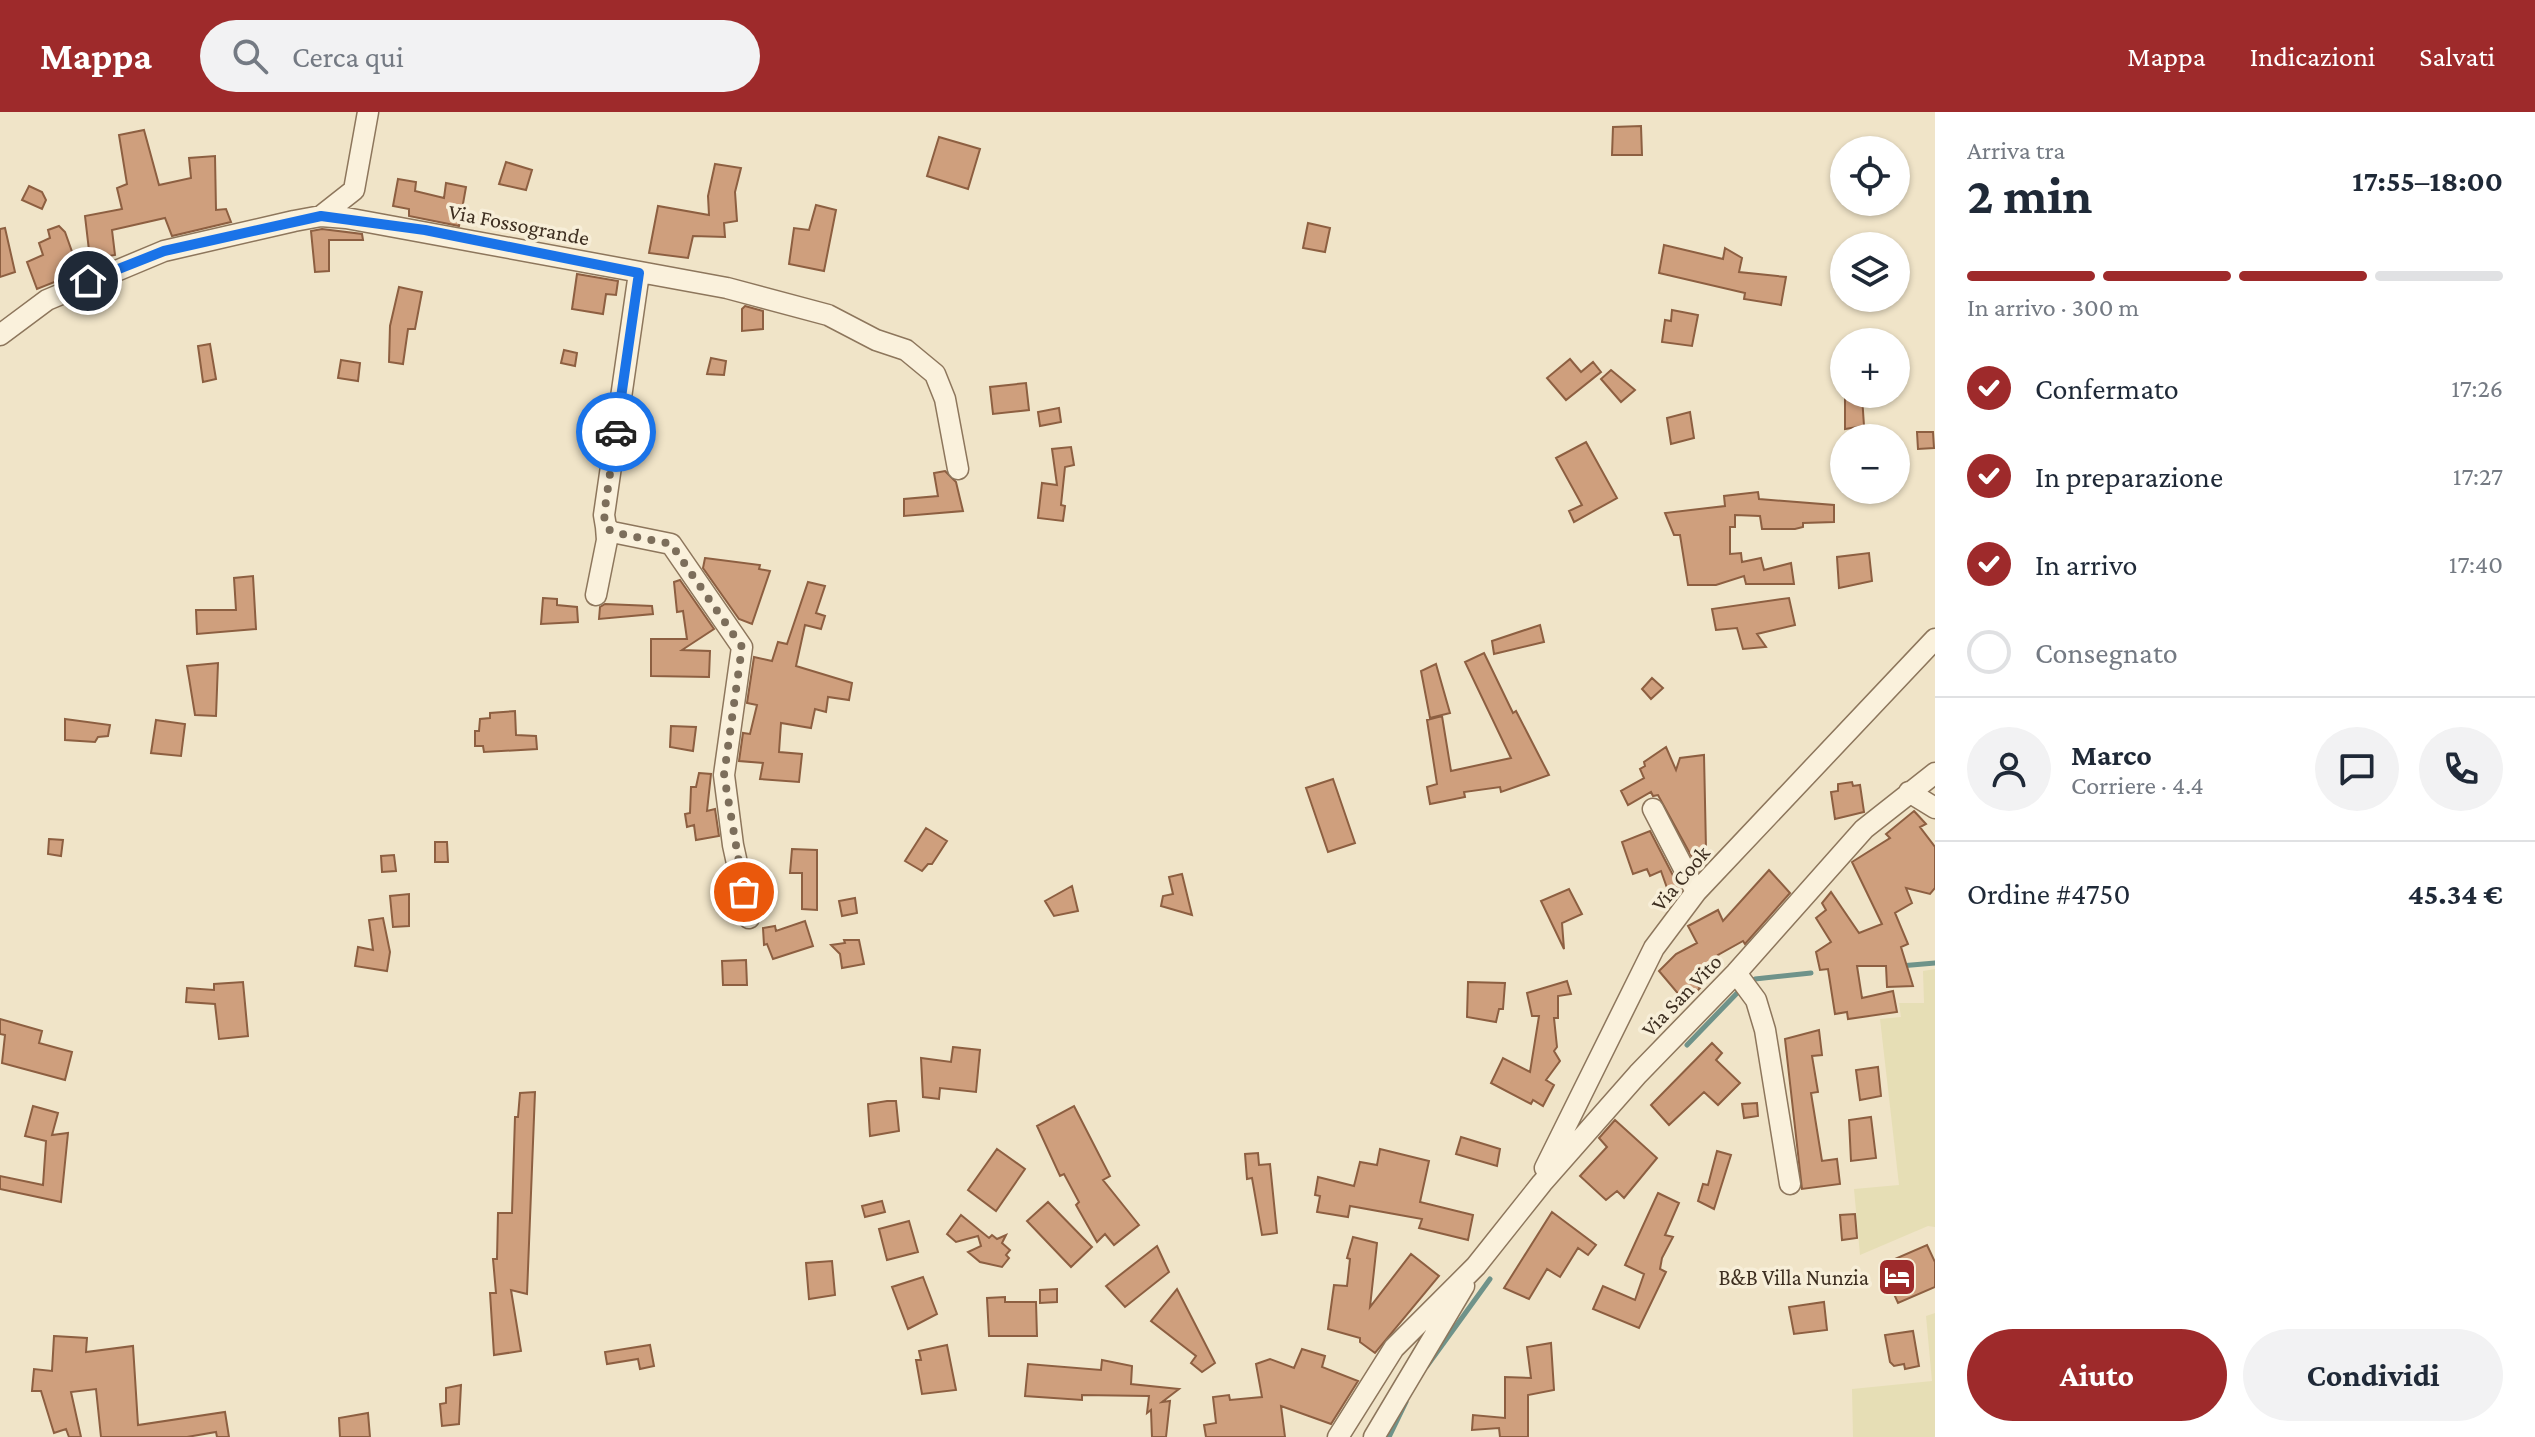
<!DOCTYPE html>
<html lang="it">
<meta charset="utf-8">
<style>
:root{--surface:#fff;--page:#f2f2f3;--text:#1f2937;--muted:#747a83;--line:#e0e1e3;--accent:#9e2a2b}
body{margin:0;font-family:"Crimson Pro",serif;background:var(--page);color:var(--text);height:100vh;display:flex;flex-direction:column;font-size:30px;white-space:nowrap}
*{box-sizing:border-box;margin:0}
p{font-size:26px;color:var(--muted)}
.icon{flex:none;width:44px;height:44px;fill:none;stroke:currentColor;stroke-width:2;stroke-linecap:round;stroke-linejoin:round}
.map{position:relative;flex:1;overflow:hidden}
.side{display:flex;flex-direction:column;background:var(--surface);width:600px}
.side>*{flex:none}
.buttons{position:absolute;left:1830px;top:24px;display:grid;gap:16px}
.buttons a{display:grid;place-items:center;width:80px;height:80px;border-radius:50%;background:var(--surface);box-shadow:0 2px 6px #0004;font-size:40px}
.pin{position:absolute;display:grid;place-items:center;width:68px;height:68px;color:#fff;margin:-34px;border:4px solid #fff;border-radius:50%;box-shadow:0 2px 8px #0007}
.courier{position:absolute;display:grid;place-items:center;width:80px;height:80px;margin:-40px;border:6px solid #1a73e8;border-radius:50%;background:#fff;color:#222;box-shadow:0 2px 10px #0007}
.summary em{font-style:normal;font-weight:700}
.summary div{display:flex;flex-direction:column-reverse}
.summary{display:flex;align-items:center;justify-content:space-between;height:136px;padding:0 32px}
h1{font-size:52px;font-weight:700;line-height:60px}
.bar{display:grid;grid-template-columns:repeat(4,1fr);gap:12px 8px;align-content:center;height:96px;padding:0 32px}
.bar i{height:10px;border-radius:6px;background:var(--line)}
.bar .active{background:var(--accent)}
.bar p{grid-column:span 4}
.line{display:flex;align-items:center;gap:20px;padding:0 32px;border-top:2px solid var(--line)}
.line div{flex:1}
.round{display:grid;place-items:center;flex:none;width:84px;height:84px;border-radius:42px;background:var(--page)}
ol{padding:0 32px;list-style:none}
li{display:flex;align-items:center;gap:24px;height:88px}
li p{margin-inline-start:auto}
li .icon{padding:8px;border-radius:50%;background:var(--accent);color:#fff;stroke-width:4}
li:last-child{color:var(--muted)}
li i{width:44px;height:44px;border:4px solid var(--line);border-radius:50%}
.primary-button{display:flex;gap:16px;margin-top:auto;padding:16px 32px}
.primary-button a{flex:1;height:92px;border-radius:48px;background:var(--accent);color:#fff;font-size:32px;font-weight:700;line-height:92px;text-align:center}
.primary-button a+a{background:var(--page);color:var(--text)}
header{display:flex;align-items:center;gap:48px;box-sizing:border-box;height:112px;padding:0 40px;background:var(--accent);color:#fff}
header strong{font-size:38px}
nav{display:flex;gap:44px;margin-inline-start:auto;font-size:28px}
.search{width:560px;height:72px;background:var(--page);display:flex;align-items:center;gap:20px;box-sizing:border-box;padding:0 28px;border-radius:44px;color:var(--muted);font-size:30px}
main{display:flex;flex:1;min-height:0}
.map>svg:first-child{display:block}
.farmland{fill:#e6deb5}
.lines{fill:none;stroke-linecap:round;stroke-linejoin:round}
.stream{stroke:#6f938a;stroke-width:5}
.building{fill:#cf9f7d;stroke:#8d5f41;stroke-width:2}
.minor-casing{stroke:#8d765c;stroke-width:23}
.minor{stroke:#faf1dc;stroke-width:20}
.done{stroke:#7c6e5b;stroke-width:8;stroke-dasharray:0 14.4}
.route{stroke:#1a73e8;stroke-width:10}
.labels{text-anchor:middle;stroke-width:7;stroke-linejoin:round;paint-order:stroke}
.street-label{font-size:22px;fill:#3d2e20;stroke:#f7eed8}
.poi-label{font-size:22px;fill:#3d2e20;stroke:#f7eed8;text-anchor:end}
</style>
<header>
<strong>Mappa</strong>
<div class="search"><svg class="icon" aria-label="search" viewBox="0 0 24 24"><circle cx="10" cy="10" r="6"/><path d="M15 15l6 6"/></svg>Cerca qui</div>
<nav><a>Mappa</a><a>Indicazioni</a><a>Salvati</a></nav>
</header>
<main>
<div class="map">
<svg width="1935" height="1325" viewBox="0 0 1935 1325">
<rect width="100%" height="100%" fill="#f0e4c8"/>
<!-- farmland -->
<path class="farmland" d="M1935,857V1115L1928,1114L1860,1143L1854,1077L1899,1073L1880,907L1901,905L1899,891H1924L1923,859Z
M1935,1201V1325H1853L1852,1277L1932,1269L1926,1204Z"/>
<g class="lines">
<!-- stream -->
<path class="stream" d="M1900,854L1935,851
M1755,867L1811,861
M1687,933L1742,876
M1427,1254L1490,1167
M1389,1325L1406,1290"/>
</g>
<!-- building -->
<path class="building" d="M1641,14L1642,43H1612L1613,15Z
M144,18L159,73L191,66L189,46L215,44L216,98L226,97L231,110L172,124L165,106L112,118L115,143L90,147L85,104L122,97L117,76L127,72L119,23Z
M939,25L980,37L968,77L927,64Z
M506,50L532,58L526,78L499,72Z
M715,52L741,56L735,80L737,109L724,111L725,125L693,124L688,146L649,141L658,94L709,103L708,84Z
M398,67L416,70L415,79L444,86L446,71L466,75L459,114L409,104V97L393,94Z
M29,74L42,80L46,88L42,97L22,88Z
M816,93L836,98L824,159L789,152L794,116L809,118Z
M1308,111L1330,116L1325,140L1303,136Z
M59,114L65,120L75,148L61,154L67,165L37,177L27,150L43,143L39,131L50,126L48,118Z
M5,116L15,160L0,165V117Z
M322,117L362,122L363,128H329V159L315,160L311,119Z
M1664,133L1723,147L1725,136L1742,146L1739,160L1786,165L1781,193L1744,187L1745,181L1659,161Z
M577,162L618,169L616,183L606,182L603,202L572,197Z
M399,175L422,180L415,217H408L403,252L389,250L390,214Z
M745,194L763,199V217L742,219V197Z
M1672,198L1698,203L1692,234L1662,230L1665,208L1671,209Z
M210,232L216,267L203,270L198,234Z
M564,238L577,241L575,254L561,251Z
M711,246L726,249L724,263L707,262Z
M1570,247L1581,260L1593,250L1601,260L1566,288L1547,266Z
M341,248L360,251L358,269L338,266Z
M1611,258L1635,278L1621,290L1601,267Z
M1026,271L1029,298L993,302L990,275Z
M1862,284L1864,314L1845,317V286Z
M1059,296L1061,310L1040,314L1038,300Z
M1690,300L1694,326L1671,332L1667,306Z
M1917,320H1933L1934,336L1918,337Z
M1586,330L1617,386L1574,410L1569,399L1582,393L1556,346Z
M1071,335L1074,353L1065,355L1061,393L1065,394L1063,409L1038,406L1042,371L1057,373L1052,337Z
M945,359L956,370L963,399L904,404V387L938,384L934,361Z
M1758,380L1759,387L1834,393V410L1803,411V415L1795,417H1762L1760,404L1735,403V415H1730V442L1741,441L1742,450L1761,446L1764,458L1791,451L1794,472H1746L1744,464L1716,473H1688L1680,423H1674L1665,401L1725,394L1724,384Z
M1869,441L1872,469L1839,476L1837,445Z
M705,446L760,453L759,457L770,459L752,512L739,507L703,456Z
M253,464L256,517L197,522L196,498H236L234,466Z
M680,468L714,517L682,538L710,539L709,565L651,564V527H687L683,499L677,500L674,470Z
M808,470L825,474L816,501L825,504L821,517L805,513L796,554L852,571L849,588L828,585L826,600L815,597L811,616L781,611L779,640L802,642L799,670L760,667L763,651L739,649L743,621L750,622L757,593L747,591L754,545L772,549L778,530L787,532Z
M543,486L557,487V493L577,495L578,510L541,512Z
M1789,486L1795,513L1757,522L1766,535L1743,537L1737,516L1716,518L1712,497Z
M605,492L652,494L653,502L599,507L600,495Z
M1540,513L1544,530L1494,542L1492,529Z
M1484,541L1513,601L1516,599L1549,663L1501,680L1500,675L1464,680L1465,685L1430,692L1427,675L1437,672L1427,608L1442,604L1451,659L1511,646L1465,550Z
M218,551L216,604L195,603L187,554Z
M1436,552L1450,601L1430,606L1421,559Z
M1652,566L1663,576L1651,587L1642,577Z
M515,599L516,623L536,624L537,637L484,640L483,634H475V619H479L480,607L490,606V601Z
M65,607L110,613L108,624L98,625L95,630L65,628Z
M156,608L185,612L181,644L151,641Z
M671,614L696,615L693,639L670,635Z
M1666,635L1676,658L1680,646L1704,643L1706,737L1702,739L1705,751L1699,758L1658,683L1653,684L1651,680L1628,693L1621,679L1644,666L1640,657L1645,654L1644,650Z
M699,661L711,662L707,699L715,697L719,724L696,728L694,713L687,715L685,702L690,701L691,675H696Z
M1333,667L1355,731L1328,740L1306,676Z
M1852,670L1853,674L1860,673L1864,700L1835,707L1831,680L1838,679V672Z
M1914,699L1926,712L1920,715L1935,735V776L1930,782L1906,776L1912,791L1895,801L1908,832L1901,835L1913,874L1887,875L1886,854H1857L1862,886L1893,879L1897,900L1848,907L1847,900L1835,902L1828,857L1820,858L1816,840L1831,830L1816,806L1826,798L1822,791L1831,780L1859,821L1882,812L1852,750L1890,726L1886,722Z
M926,716L947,729L932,752H928L922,759L905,749Z
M1650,719L1681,779L1672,790L1661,759L1650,764L1647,757L1633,762L1622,730Z
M49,727L63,728L61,744L48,742Z
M435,730H447L448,750H435Z
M792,737L817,738V798L802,797V761H790Z
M394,743L396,759L382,760L381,744Z
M1769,758L1790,781L1745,832L1743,829L1718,843L1722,853L1693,868L1700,876L1686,891L1659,859L1676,842L1697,831L1688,814L1718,798L1723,809Z
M1182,762L1192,803L1161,794L1163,784L1173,782L1169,765Z
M1072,774L1078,799L1054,804L1045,789Z
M1569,777L1582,802L1562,811L1564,837L1541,789Z
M409,782V814L393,815L390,784Z
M855,786L857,801L842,804L839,789Z
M383,806L390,840L387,859L355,854L358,835L373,838L369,808Z
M805,809L813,834L773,847L767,832L764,833L763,816L775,814L776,819Z
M844,828H859L864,852L842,856L840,842L831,833L845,831Z
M746,848L747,873H723L722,849Z
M1567,869L1571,882L1558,884V906H1554L1557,935L1554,939L1560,949L1546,968L1554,973L1543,994L1533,988L1531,992L1491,971L1503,946L1530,960L1539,904H1532L1527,881Z
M243,870L248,924L219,927L215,892L186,890L187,876L214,878V872Z
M1468,870L1505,871L1503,897H1499L1496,910L1467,905Z
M0,907L42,919L39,931L72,940L65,968L2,951L5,923L0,922Z
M1819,918L1822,943L1812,944L1818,980L1811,981L1822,1049L1837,1047L1840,1072L1802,1077L1785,927Z
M1712,931L1722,941L1716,948L1740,971L1718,993L1704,980L1669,1013L1651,993Z
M953,935L980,938L976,980L940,976L939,987L923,985L921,946L951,950Z
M1878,955L1881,984L1860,988L1856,958Z
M535,980L527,1182L511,1178L521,1239L494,1243L490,1181H496L493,1147H497L498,1101H512L515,1005H518L520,981Z
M887,989H896L899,1019L870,1024L868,992Z
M1757,991L1758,1004L1744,1006L1742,992Z
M33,994L58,1001L52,1023L68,1021L61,1090L0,1077V1064L43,1073L46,1029L25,1024Z
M1074,994L1110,1064L1103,1068L1139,1113L1114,1133L1105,1122L1097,1130L1076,1093L1079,1090L1064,1062L1060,1064L1037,1014Z
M1871,1005L1876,1046L1851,1049L1849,1008Z
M1615,1008L1657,1046L1624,1086L1617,1079L1606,1088L1580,1064L1607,1035L1599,1026Z
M1461,1025L1500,1037L1497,1054L1456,1042Z
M997,1037L1025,1057L996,1099L968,1078Z
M1380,1037L1429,1049L1420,1090L1473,1103L1468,1128L1419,1116L1422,1107L1350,1094L1348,1105L1317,1100L1320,1084L1315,1083L1318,1065L1354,1074L1360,1050L1377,1053Z
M1717,1039L1731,1043L1714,1097L1698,1089L1703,1072L1708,1073Z
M1258,1041L1259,1053L1270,1052L1277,1121L1262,1123L1252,1066L1247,1067L1245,1042Z
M1658,1081L1679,1091L1665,1123L1673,1125L1662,1146L1660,1157L1666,1160L1639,1216L1593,1197L1603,1174L1635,1188L1644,1162L1625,1153Z
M882,1089L885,1100L865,1105L862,1094Z
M1048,1090L1092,1135L1071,1155L1027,1109Z
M1552,1100L1596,1133L1588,1143L1578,1136L1560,1165L1547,1157L1529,1187L1504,1176Z
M1855,1102L1857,1126L1842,1128L1840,1103Z
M961,1103L989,1126L992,1123L997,1127L1006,1123L1002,1131L1010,1138L1006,1143L1009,1146L1002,1155L980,1150L968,1140L981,1134L978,1124L956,1130L947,1122Z
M909,1109L918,1140L887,1148L879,1117Z
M1353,1125L1377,1131L1370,1195L1411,1142L1439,1164L1375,1241L1360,1230V1226L1328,1217L1334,1173L1347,1174L1350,1147L1347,1146Z
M1927,1133L1935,1150V1175L1898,1191L1881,1153Z
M1157,1134L1169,1160L1125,1195L1106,1174Z
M832,1149L835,1183L809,1187L806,1151Z
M923,1165L937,1202L908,1217L892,1175Z
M1057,1177V1190L1040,1191V1178Z
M1177,1177L1215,1251L1202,1260L1191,1251L1196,1244L1151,1209Z
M1005,1185V1190H1036L1037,1224H989L987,1186Z
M1824,1190L1827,1218L1794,1222L1789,1195Z
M1913,1219L1919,1254L1905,1257L1904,1252L1894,1254L1890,1250L1885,1223Z
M54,1224L87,1226L86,1240L133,1234L138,1313L225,1300L229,1325H217L216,1320L187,1325H101L96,1277L71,1280L81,1325H69L66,1317L54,1321L41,1279H32L34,1257L52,1259Z
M1551,1231L1554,1278L1528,1283V1325H1500L1499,1316L1472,1318L1473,1303L1505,1306V1265L1531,1266L1527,1235Z
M650,1233L654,1254L640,1257L638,1247L607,1252L605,1240Z
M947,1233L956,1278L922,1282L916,1248H921L919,1239Z
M1302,1237L1325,1244L1322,1255L1358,1269L1331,1312L1281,1294L1285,1325H1206L1204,1313L1216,1311L1213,1285L1229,1283L1230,1288L1262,1285L1256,1252L1270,1247L1294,1256Z
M1102,1248L1132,1254L1131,1272L1179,1277L1162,1290L1170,1289L1166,1325H1152L1151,1298L1147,1301L1149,1284L1082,1283V1288L1025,1284L1028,1252L1101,1258Z
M461,1273L459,1312L442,1314L440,1292L446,1291V1276Z
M368,1301L370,1325H340L339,1306Z"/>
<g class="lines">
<!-- minor casing -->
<g class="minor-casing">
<path id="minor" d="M321,104L354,78L368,0
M639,161L604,403L606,415L612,420L671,432L742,535L724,663L733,733L749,806
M0,223L47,188L164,139L294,109L321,104L346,106L727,176L828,203L876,228L906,238L935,262L945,287L958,357
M596,483L607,428L606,415
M1909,680L1935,696
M1653,697L1696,780
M1736,861L1756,888L1765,918L1790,1072
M1545,1056L1654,836L1696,780L1935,527
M1338,1325L1394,1236L1476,1154L1542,1071L1638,962L1736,861L1864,717L1935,661
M1374,1325L1464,1174"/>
</g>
<!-- minor -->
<use href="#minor" class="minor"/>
</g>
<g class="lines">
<!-- done -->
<path class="done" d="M616,320L604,403L606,415L612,420L671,432L742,535L724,663L744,780"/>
<!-- route -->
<path class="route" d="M88,169L164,139L321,104L425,118L639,161L616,320"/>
</g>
<!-- icons -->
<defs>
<g id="hotel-square" transform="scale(2)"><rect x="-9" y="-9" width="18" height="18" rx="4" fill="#9e2a2b" stroke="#f7eed8"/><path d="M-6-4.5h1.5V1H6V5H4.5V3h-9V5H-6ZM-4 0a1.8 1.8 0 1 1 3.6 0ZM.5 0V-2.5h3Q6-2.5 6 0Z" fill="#fff"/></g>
</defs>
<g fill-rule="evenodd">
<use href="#hotel-square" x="1897" y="1165"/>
</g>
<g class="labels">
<!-- street labels -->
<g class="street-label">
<text transform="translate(519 112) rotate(11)" y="8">Via Fossogrande</text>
<text transform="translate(1680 766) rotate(-50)" y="8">Via Cook</text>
<text transform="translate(1681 883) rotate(-46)" y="8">Via San Vito</text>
</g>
<!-- poi labels -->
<g class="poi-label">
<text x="1869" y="1173">B&amp;B Villa Nunzia</text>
</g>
</g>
</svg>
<div class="buttons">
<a><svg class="icon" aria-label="locate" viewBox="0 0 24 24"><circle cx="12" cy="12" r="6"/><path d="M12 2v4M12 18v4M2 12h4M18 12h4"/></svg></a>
<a><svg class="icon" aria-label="layers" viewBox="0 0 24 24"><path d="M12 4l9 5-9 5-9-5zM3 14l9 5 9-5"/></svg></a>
<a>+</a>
<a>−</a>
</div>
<div class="pin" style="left:744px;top:780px;background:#ea580c"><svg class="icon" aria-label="bag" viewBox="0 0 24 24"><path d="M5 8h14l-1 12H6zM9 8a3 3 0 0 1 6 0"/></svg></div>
<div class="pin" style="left:88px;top:169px;background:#1f2937"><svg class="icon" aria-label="home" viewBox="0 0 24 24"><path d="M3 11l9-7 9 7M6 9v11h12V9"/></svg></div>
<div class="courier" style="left:616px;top:320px"><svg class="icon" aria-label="car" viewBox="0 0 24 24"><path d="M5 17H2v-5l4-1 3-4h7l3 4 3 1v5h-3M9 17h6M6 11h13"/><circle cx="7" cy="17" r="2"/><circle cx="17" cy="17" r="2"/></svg></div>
</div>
<section class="side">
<div class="summary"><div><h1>2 min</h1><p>Arriva tra</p></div><em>17:55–18:00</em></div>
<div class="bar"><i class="active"></i><i class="active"></i><i class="active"></i><i></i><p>In arrivo · 300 m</p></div>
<ol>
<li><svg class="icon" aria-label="check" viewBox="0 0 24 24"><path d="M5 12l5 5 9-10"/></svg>Confermato<p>17:26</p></li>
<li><svg class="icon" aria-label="check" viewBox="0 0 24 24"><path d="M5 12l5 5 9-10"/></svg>In preparazione<p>17:27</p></li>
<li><svg class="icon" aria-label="check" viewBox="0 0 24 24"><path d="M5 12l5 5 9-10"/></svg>In arrivo<p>17:40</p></li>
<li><i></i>Consegnato</li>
</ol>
<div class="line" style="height:144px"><a class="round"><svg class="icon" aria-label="person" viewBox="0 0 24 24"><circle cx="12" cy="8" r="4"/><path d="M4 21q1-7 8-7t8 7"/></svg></a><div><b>Marco</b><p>Corriere · 4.4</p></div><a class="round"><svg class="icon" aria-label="chat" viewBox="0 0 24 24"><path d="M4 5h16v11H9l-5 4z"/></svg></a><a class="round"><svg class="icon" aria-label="phone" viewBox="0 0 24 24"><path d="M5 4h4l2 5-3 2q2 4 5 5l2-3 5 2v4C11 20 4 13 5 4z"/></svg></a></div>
<div class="line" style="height:104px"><div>Ordine #4750</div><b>45.34 €</b></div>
<div class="primary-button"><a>Aiuto</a><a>Condividi</a></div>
</section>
</main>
